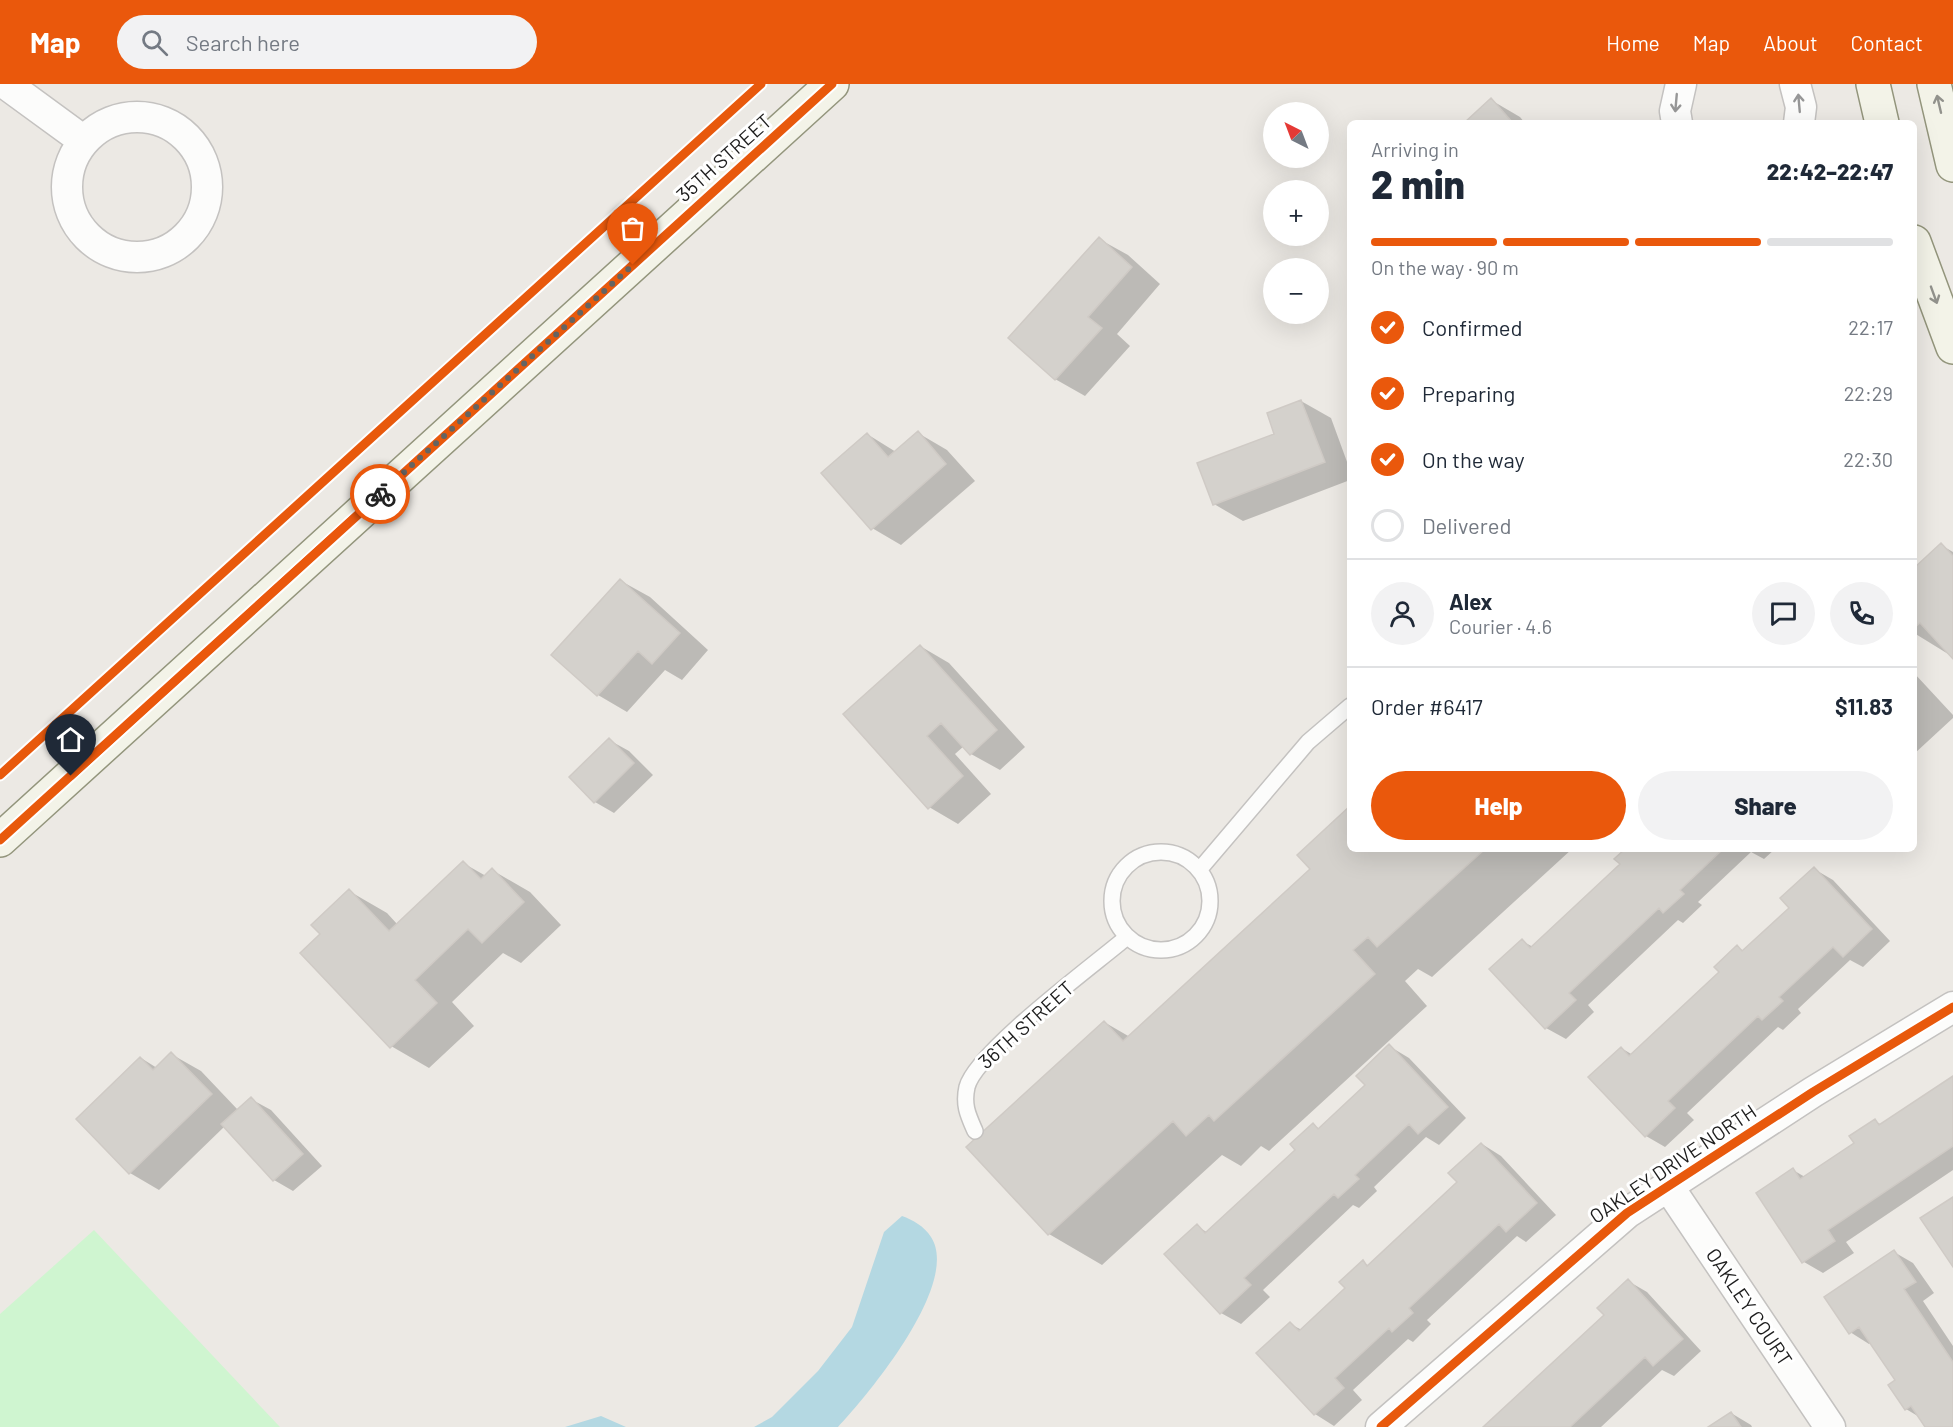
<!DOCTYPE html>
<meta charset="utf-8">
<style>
:root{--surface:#fff;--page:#f2f2f3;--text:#1f2937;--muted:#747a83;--line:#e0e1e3;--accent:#ea580c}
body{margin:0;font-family:Barlow,sans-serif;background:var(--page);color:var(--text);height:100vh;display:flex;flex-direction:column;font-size:22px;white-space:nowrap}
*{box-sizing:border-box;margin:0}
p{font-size:20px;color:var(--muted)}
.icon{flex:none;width:33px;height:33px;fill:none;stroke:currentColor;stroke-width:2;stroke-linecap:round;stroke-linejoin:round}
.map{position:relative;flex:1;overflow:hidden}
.details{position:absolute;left:1347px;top:36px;width:570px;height:732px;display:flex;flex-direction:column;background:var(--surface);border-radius:9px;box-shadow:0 6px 24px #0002}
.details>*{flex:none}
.needle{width:39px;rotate:318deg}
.tools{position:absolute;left:1263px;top:18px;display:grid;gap:12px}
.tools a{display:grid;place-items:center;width:66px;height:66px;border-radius:50%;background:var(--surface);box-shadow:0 6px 24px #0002;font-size:30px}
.pin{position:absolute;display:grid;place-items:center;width:51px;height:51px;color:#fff;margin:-62px -26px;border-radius:50% 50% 50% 0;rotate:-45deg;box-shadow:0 0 6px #0007}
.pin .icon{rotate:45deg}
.courier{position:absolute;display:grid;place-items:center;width:60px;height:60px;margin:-30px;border:4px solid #ea580c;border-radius:50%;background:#fff;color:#222;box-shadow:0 2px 8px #0007}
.summary em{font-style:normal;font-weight:800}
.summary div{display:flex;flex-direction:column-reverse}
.summary{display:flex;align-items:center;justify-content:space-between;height:102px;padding:0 24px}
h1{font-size:39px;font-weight:800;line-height:45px}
.bar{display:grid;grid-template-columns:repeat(4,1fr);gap:9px 6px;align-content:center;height:72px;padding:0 24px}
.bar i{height:8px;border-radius:4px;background:var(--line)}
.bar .current{background:var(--accent)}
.bar p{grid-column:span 4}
.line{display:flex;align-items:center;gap:15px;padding:0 24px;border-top:2px solid var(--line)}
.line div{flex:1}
.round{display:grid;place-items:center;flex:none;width:63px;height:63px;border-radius:32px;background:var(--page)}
ol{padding:0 24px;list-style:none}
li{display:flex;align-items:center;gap:18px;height:66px}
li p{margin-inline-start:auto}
li .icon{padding:6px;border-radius:50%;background:var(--accent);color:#fff;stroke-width:4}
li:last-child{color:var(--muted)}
li i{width:33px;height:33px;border:3px solid var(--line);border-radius:50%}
.action{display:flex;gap:12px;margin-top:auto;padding:12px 24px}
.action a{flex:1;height:69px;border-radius:36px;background:var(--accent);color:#fff;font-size:24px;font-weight:800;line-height:69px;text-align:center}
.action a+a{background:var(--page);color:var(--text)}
header{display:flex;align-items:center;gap:36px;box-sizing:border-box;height:84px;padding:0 30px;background:var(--accent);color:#fff}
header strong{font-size:28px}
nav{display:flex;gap:33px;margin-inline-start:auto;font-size:21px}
.search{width:420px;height:54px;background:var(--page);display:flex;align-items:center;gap:15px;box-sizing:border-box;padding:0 21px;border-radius:33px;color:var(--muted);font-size:22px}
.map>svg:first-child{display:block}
.park{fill:#cff5d0}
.water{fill:#b4d8e2}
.shadow{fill:#0003}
.building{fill:#d4d1cc;stroke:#cfcac5;stroke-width:1.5}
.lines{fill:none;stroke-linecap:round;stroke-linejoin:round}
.lane-casing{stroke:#c4c2c0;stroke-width:18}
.street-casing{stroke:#c4c2c0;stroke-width:33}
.secondary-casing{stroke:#93957c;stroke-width:36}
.lane{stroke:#fcfcfb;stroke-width:15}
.street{stroke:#fcfcfb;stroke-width:30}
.secondary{stroke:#f3f3e8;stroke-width:33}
.cycleway-casing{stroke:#fff;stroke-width:13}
.cycleway{stroke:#e8590c;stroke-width:9}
.oneway{stroke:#979797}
.oneway2{stroke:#92928c}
.done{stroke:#656462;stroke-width:6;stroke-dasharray:0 10.8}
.route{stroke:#ea580c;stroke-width:8}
.labels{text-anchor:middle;stroke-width:6;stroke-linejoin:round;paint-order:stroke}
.street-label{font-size:20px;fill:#1c1c1c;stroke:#fff}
</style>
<header>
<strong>Map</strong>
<div class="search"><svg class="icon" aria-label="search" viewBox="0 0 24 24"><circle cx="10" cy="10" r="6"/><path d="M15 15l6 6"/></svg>Search here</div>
<nav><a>Home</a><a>Map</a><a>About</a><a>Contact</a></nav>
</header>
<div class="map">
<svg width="1953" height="1343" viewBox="0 0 1953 1343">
<rect width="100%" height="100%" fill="#ece9e4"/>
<!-- park -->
<path class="park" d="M94,1146L280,1343H0V1230Z"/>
<!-- water -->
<path class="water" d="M902,1132C913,1136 924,1142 931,1153C961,1199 869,1310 838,1343H754L772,1333L818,1287L852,1243L884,1148Z
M601,1332L626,1343H565Z"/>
<!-- shadow -->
<path class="shadow" d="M1491,16L1520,33L1525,39H1466Z
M1099,155L1128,171L1160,200L1117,250L1130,262L1085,312L1055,295Z
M1301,317L1331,334L1350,386V396L1243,437L1214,420L1276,350Z
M918,349L947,366L975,397L901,461L872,444L867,350L896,368Z
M1941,461L1953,468V573L1914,549V486Z
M621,497L650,513L708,566L682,596L665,586L627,628L598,611L553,571Z
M920,562L949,579L1025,663L1000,686L971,670L964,662L955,670L991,710L958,740L929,723Z
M1914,589L1953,631V634L1914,670Z
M609,656L629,667L653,691L614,729L595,718Z
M1350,724V765H1572L1432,893L1418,885L1405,897L1427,922L1269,1067L1261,1062L1241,1082L1222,1071L1102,1181L1049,1150L1104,938L1130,953L1313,785Z
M1627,765H1775L1764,775L1751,768L1698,818L1702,821L1683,839L1678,836L1588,921L1594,928L1566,955L1546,944L1522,857L1533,863L1622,780Z
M463,779L486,792L492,786L530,808L561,841L521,879L503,869L452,918L474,942L429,984L391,962L322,850L349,807L387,829L398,841Z
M1814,785L1833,796L1890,857L1863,883L1850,876L1798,925L1801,929L1783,946L1778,943L1687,1029L1694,1036L1665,1063L1646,1052L1621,964L1633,971L1721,888L1737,863L1744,867L1791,824Z
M1389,962L1409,974L1466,1034L1439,1061L1426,1053L1374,1103L1377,1107L1359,1124L1353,1121L1263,1206L1270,1213L1241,1240L1221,1229L1166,1170L1197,1142L1208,1149L1297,1066L1313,1041L1320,1045L1367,1001Z
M171,970L201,987L238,1026L251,1015L271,1026L322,1082L293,1107L274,1096L225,1042L159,1106L130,1089L141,974L157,984Z
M1953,994V1086L1846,1158L1854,1169L1823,1189L1804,1178L1793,1086L1805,1093L1856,1059L1875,1037L1882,1041Z
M1482,1060L1501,1072L1556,1131L1526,1158L1517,1152L1427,1236L1431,1240L1413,1258L1408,1255L1353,1306L1362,1316L1334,1342L1315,1330L1258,1269L1290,1240L1302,1246L1347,1204L1363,1178L1369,1182L1459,1099Z
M1894,1168L1913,1179L1934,1209L1923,1217L1953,1262V1343H1927L1921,1334L1906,1325L1890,1301L1898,1297L1872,1258L1869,1260L1850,1248Z
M1628,1197L1647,1208L1701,1267L1674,1292L1662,1286L1601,1343H1486L1606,1231Z
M1731,1329L1751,1341L1752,1343H1711Z"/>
<!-- building -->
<path class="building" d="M1491,14L1513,39H1464Z
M1099,153L1132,183L1088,233L1102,244L1055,296L1008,254Z
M1301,316L1325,378L1213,421L1197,379L1274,350L1267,329Z
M918,347L946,380L871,446L821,389L867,349L888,373Z
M1941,459L1953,472V575L1920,539L1914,544V484Z
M620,495L680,549L652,580L638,567L597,612L551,571Z
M920,561L997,646L970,671L941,639L927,652L963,692L928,725L843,630Z
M609,654L634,679L594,719L569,693Z
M1350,722V765H1485L1377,863L1368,853L1353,866L1375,890L1214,1037L1209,1031L1186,1052L1173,1037L1048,1151L966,1063L1104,937L1123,957L1310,785L1297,771Z
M1625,765H1723L1680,806L1684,810L1663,829L1659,824L1569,909L1576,916L1545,945L1489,885L1522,855L1530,864L1620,780L1614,775Z
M463,777L481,795L492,784L524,818L482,859L468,845L415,896L437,919L390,964L300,869L320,850L311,841L349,805L389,847Z
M1814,783L1872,845L1843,873L1833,863L1779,913L1783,917L1762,936L1758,932L1668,1017L1675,1024L1645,1053L1588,993L1621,963L1629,972L1719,888L1714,883L1737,861L1742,867L1789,824L1780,814Z
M1389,960L1448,1023L1418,1050L1409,1040L1355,1091L1359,1095L1338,1114L1334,1110L1244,1194L1251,1201L1220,1230L1164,1170L1197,1140L1205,1149L1295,1066L1290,1060L1313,1039L1318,1045L1365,1001L1356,992Z
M171,968L212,1010L129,1090L76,1035L140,973L153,986Z
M1953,992V1062L1828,1146L1835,1157L1802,1179L1756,1109L1793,1084L1800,1095L1854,1059L1849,1052L1875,1035L1879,1041Z
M251,1013L303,1070L273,1097L221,1040Z
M1481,1059L1537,1119L1506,1148L1499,1140L1409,1224L1413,1229L1392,1248L1389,1244L1335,1294L1344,1304L1314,1331L1256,1269L1290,1238L1299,1247L1345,1204L1339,1198L1363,1176L1367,1182L1457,1098L1448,1089Z
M1953,1113V1183L1920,1134Z
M1894,1166L1916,1198L1904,1205L1953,1278V1343H1925L1911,1322L1905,1326L1888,1301L1895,1296L1859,1243L1849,1250L1824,1213Z
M1628,1195L1683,1255L1653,1282L1645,1273L1570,1343H1483L1604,1231L1597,1224Z
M1731,1328L1741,1343H1708Z"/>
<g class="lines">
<!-- lane casing -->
<g class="lane-casing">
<path id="lane" d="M1112 817a49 49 0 1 1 98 0a49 49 0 1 1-98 0Z
M1200,785L1308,658L1350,622
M975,1047C968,1031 963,1021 967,1003C976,968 1094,881 1127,853"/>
</g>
<!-- street casing -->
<g class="street-casing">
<path id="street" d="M6,0L84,57
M1795,0L1801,23L1799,39
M67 103a70 70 0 1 1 140 0a70 70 0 1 1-140 0Z
M1677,39L1675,27L1681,0
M1668,1102L1830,1343
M1381,1343L1627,1129L1813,1008L1953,923"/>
</g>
<!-- secondary casing -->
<g class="secondary-casing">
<path id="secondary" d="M1873,0L1882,39
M1934,0L1953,81
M1914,158L1953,263
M0,756L832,0"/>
</g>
<!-- lane -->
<use href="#lane" class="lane"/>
<!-- street -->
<use href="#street" class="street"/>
<!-- secondary -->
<use href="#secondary" class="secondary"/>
<!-- cycleway casing -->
<g class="cycleway-casing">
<path id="cycleway" d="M0,691L761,0
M0,756L832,0
M1381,1343L1627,1129L1813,1008L1953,923"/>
</g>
<!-- cycleway -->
<use href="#cycleway" class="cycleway"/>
</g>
<!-- one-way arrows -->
<defs><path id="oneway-shaft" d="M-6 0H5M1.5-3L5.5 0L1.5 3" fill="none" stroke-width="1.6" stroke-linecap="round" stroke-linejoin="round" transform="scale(1.5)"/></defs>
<g class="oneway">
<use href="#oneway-shaft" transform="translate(1676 19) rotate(95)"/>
<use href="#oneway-shaft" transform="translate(1799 19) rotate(-95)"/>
</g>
<g class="oneway2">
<use href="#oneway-shaft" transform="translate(1939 20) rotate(-103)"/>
<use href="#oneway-shaft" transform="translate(1934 211) rotate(70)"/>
</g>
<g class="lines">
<!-- done -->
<path class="done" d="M380,410L633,181"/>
<!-- route -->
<path class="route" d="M71,692L380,410"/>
</g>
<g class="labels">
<!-- street labels -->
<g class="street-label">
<text transform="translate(724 74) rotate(-42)" y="7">35TH STREET</text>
<text transform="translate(1026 941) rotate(-42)" y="7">36TH STREET</text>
<text transform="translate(1673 1080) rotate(-34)" y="7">OAKLEY DRIVE NORTH</text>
<text transform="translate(1749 1223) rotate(56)" y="7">OAKLEY COURT</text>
</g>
</g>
</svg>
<div class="tools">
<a><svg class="needle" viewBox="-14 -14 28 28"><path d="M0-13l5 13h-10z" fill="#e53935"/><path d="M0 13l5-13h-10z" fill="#747a83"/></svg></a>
<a>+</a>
<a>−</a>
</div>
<div class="pin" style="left:633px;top:181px;background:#ea580c"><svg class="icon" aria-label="bag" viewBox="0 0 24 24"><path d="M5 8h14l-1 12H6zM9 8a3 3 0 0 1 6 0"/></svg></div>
<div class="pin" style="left:71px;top:692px;background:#1f2937"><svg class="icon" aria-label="home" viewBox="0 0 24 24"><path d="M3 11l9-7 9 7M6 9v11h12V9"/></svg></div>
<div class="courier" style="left:380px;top:410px"><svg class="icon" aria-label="bike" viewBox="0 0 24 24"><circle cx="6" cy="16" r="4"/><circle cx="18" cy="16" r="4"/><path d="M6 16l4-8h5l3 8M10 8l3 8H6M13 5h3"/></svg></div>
<section class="details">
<div class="summary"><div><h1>2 min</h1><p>Arriving in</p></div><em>22:42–22:47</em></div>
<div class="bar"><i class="current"></i><i class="current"></i><i class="current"></i><i></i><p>On the way · 90 m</p></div>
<ol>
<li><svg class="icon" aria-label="check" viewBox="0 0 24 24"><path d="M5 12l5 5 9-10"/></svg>Confirmed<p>22:17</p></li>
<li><svg class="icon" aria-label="check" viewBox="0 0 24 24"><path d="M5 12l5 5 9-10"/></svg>Preparing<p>22:29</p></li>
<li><svg class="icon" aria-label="check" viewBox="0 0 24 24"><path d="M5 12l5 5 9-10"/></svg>On the way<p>22:30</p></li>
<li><i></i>Delivered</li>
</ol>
<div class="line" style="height:108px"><a class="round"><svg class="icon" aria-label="person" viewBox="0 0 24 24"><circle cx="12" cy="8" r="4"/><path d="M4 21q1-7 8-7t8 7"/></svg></a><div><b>Alex</b><p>Courier · 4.6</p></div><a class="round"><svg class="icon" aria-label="chat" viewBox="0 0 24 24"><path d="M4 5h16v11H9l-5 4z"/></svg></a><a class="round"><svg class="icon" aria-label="phone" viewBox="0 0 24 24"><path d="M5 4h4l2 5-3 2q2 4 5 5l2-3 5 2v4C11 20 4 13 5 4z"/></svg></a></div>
<div class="line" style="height:78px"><div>Order #6417</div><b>$11.83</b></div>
<div class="action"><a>Help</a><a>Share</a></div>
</section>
</div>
